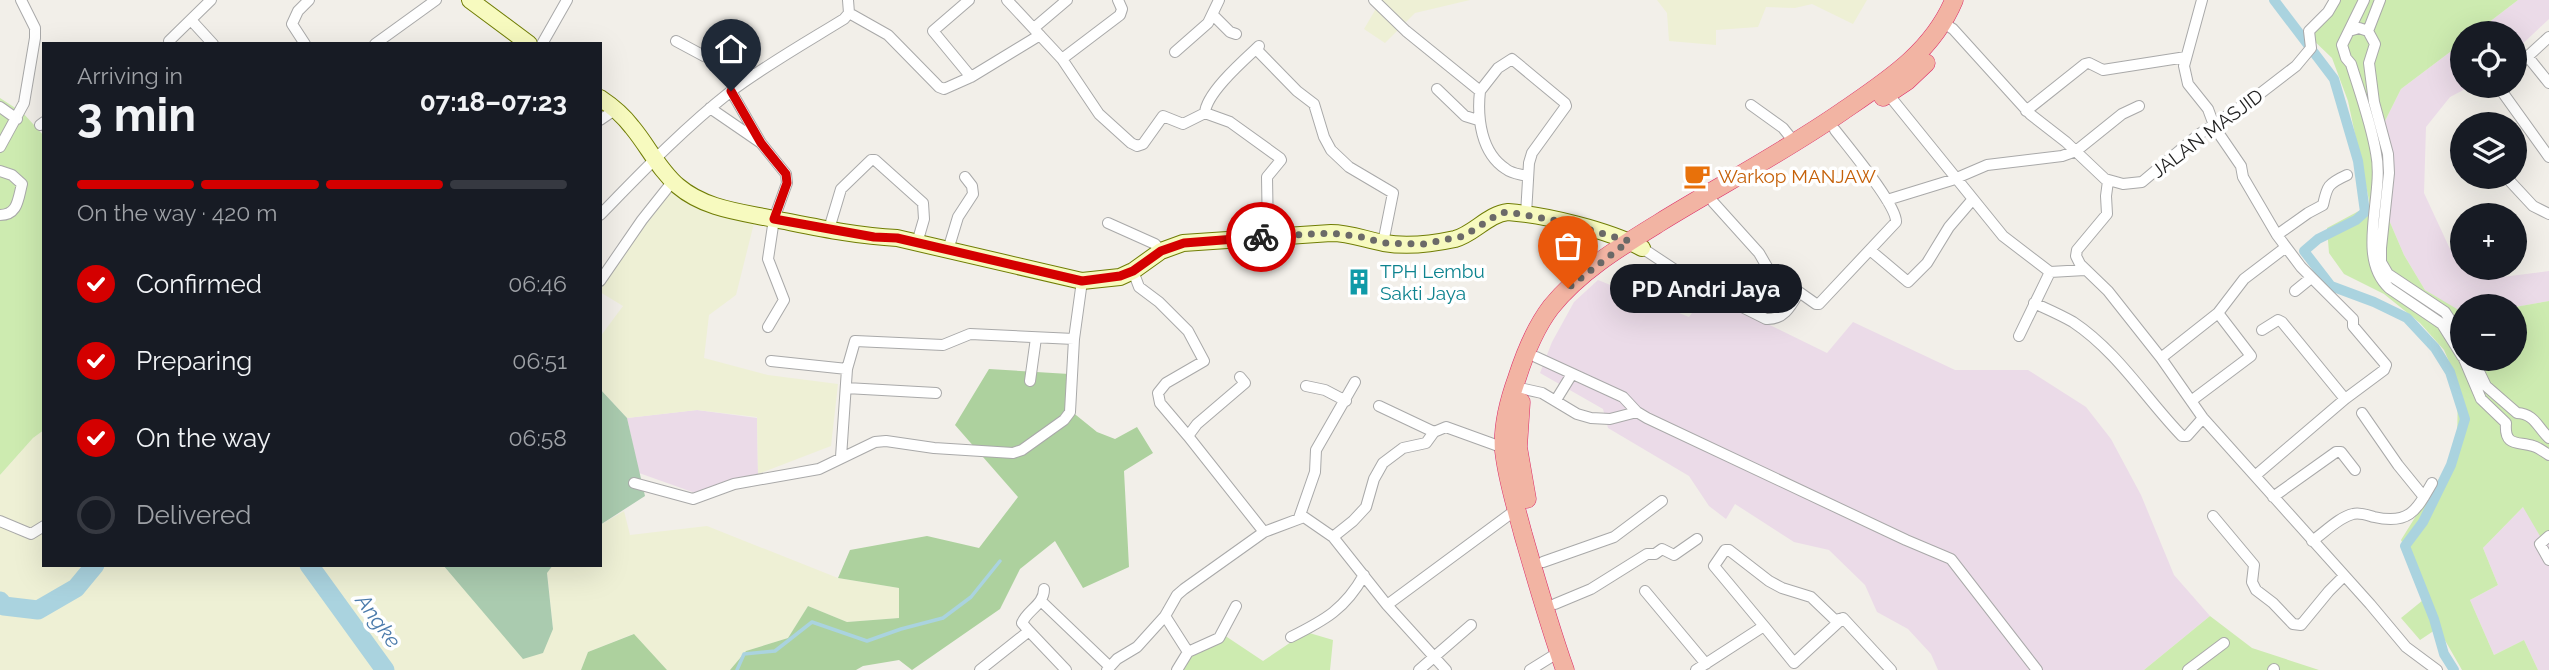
<!DOCTYPE html>
<meta charset="utf-8">
<style>
:root{--surface:#171b24;--page:#242831;--text:#f1f3f6;--muted:#9ea1a6;--line:#363941;--accent:#d40000}
body{margin:0;font-family:Raleway,sans-serif;background:var(--page);color:var(--text);height:100vh;display:flex;flex-direction:column;font-size:26px;white-space:nowrap}
*{box-sizing:border-box;margin:0}
p{font-size:23px;color:var(--muted)}
.icon{flex:none;width:38px;height:38px;fill:none;stroke:currentColor;stroke-width:2;stroke-linecap:round;stroke-linejoin:round}
.map{position:relative;flex:1;overflow:hidden}
.details{position:absolute;left:42px;top:42px;width:560px;height:525px;display:flex;flex-direction:column;background:var(--surface);border-radius:0px;box-shadow:0 7px 28px #0002}
.details>*{flex:none}
.fabs{position:absolute;left:2450px;top:21px;display:grid;gap:14px}
.fabs a{display:grid;place-items:center;width:77px;height:77px;border-radius:50%;background:var(--surface);box-shadow:0 7px 28px #0002;font-size:35px}
.pin{position:absolute;display:grid;place-items:center;width:60px;height:60px;color:#fff;margin:-72px -30px;border-radius:50% 50% 50% 0;rotate:-45deg;box-shadow:0 0 7px #0007}
.pin .icon{rotate:45deg}
.courier{position:absolute;display:grid;place-items:center;width:70px;height:70px;margin:-35px;border:5px solid #d40000;border-radius:50%;background:#fff;color:#222;box-shadow:0 2px 9px #0007}
.bubble{position:absolute;height:49px;border-radius:24px;background:var(--surface);box-shadow:0 7px 28px #0002;font-size:23px;font-weight:700;line-height:49px;text-align:center}
.head em{font-style:normal;font-weight:700}
.head div{display:flex;flex-direction:column-reverse}
.head{display:flex;align-items:center;justify-content:space-between;height:119px;padding:0 35px}
h1{font-size:46px;font-weight:700;line-height:52px}
.bar{display:grid;grid-template-columns:repeat(4,1fr);gap:10px 7px;align-content:center;height:84px;padding:0 35px}
.bar i{height:9px;border-radius:5px;background:var(--line)}
.bar .on{background:var(--accent)}
.bar p{grid-column:span 4}
ol{padding:0 35px;list-style:none}
li{display:flex;align-items:center;gap:21px;height:77px}
li p{margin-inline-start:auto}
li .icon{padding:7px;border-radius:50%;background:var(--accent);color:#fff;stroke-width:4}
li:last-child{color:var(--muted)}
li i{width:38px;height:38px;border:4px solid var(--line);border-radius:50%}
.map>svg:first-child{display:block}
.industrial{fill:#ebdbe8}
.farmland{fill:#eef0d5}
.grass{fill:#cdebb0}
.forest{fill:#add19e}
.cemetery{fill:#aacbaf}
.lines{fill:none;stroke-linecap:round;stroke-linejoin:round}
.stream{stroke:#aad3df;stroke-width:3.5}
.canal{stroke:#aad3df;stroke-width:10}
.river{stroke:#aad3df;stroke-width:19}
.minor-casing{stroke:#a9a9a9;stroke-width:12}
.secondary-casing{stroke:#707d05;stroke-width:18}
.trunk-casing{stroke:#dc2a67;stroke-width:19}
.minor{stroke:#fff;stroke-width:10}
.secondary{stroke:#f7fabf;stroke-width:16}
.trunk{stroke:#f2b4a3;stroke-width:18}
.done{stroke:#6b6a68;stroke-width:7;stroke-dasharray:0 12.6}
.route{stroke:#d40000;stroke-width:9}
.labels{text-anchor:middle;stroke-width:7;stroke-linejoin:round;paint-order:stroke}
.street-label{font-size:19px;fill:#222;stroke:#fff}
.food-label{font-size:19px;fill:#c56008;stroke:#fff;text-anchor:start}
.culture-label{font-size:19px;fill:#0d838f;stroke:#fff;text-anchor:start}
.water-label{font-size:21px;font-style:italic;fill:#4a7aab;stroke:#fff}
</style>
<div class="map">
<svg width="2549" height="670" viewBox="0 0 2549 670">
<rect width="100%" height="100%" fill="#f2efe9"/>
<!-- industrial -->
<path class="industrial" d="M2518,0H2549V19L2515,51V33H2475Z
M2462,43V86H2471L2450,97L2426,127L2424,193L2450,249L2462,258V268H2477L2494,278L2549,271V301L2515,307L2462,306V312H2460L2425,290L2404,255L2380,199L2376,174L2379,133L2401,89Z
M1598,280L1689,317L1706,294L1827,353L1853,322L1955,370H2028L2086,407L2111,439L2141,495L2174,575L2210,616L2144,670H1938L1931,654L1908,629L1877,612L1865,585L1829,550L1794,542L1735,504L1726,519L1709,506L1689,476L1608,428L1603,409L1540,373L1552,342L1574,302Z
M697,410L757,418L758,474L698,494L639,473L627,418Z
M2524,506L2544,543L2549,541V670H2538L2524,640L2494,655L2470,600L2498,585L2483,548Z"/>
<!-- farmland -->
<path class="farmland" d="M1381,0H1470L1415,13L1385,43L1364,29Z
M1657,0H1867L1853,24L1812,4L1795,8L1766,7L1758,27L1716,30V45L1669,41L1667,13Z
M675,177L713,202L757,211L736,295L709,315L704,358L768,375L838,384L831,446L758,474L757,417L697,410L627,418L600,389V337L623,306L600,292V284Z
M44,430V565H443L448,571L553,629L547,572L553,565H600V525L624,511L630,535L707,526L838,578L899,588V618L847,622L808,606L788,638L746,651L730,670H667L633,634L588,652L581,670H0V475L33,438Z"/>
<!-- grass -->
<path class="grass" d="M2336,0H2518L2475,33H2462V43L2401,89L2379,133L2376,174L2380,199L2404,255L2425,290L2462,312V359H2515V307L2549,301V541L2544,543L2523,507L2483,548L2498,585L2470,600L2494,655L2524,640L2538,670H2462L2438,628L2420,640L2401,618L2428,596L2401,540L2457,450L2458,382L2444,350L2420,323L2384,294L2344,274L2329,253L2327,228L2370,205L2348,101L2332,58L2309,36Z
M0,98L23,113L44,136V430L33,438L0,475Z
M2210,616L2252,648L2319,670H2144Z
M1306,632L1333,640L1330,670H1179L1189,656L1224,635L1263,661Z"/>
<!-- forest -->
<path class="forest" d="M989,369L1069,374L1071,411L1097,432L1115,439L1137,427L1153,453L1124,471L1129,567L1083,588L1055,541L1020,569L1000,609L912,670L899,660L863,666L856,670H730L746,651L788,638L808,606L847,622L899,618V588L838,578L850,550L927,536L979,548L1018,497L955,425Z
M634,634L667,670H581L588,652Z"/>
<!-- cemetery -->
<path class="cemetery" d="M600,389L627,418L645,496L600,525Z
M443,565H553L547,573L553,629L543,653L523,659Z"/>
<g class="lines">
<!-- stream -->
<path class="stream" d="M737,670L744,654L775,651L812,622L867,641L901,629L943,618L971,597L1000,561"/>
<!-- canal -->
<path class="canal" d="M2274,0L2334,79L2358,161L2365,212L2356,220L2318,239L2304,251L2331,286L2374,302L2407,318L2435,348L2450,372L2465,419L2451,465L2423,522L2405,546L2434,619L2444,654L2454,670"/>
<!-- river -->
<path class="river" d="M309,565L385,670
M0,601L4,606L38,610L76,588L95,565"/>
<!-- minor casing -->
<g class="minor-casing">
<path id="minor" d="M969,0L933,31L971,77
M1007,0L1062,59L1099,114L1131,143L1137,146L1143,144L1163,116L1183,124L1205,113L1230,122L1280,158L1281,160L1267,177L1268,236
M1374,0L1406,31L1480,91L1498,68L1512,59L1565,103L1566,106L1532,153L1529,163L1526,214
M2202,0L2184,66L2188,84L2208,109L2215,128L2241,166L2243,177L2277,235L2301,267L2353,319V326L2386,365L2384,370L2345,399L2256,475
M2364,0L2342,45L2346,58L2351,64C2360,93 2371,123 2376,153C2385,195 2355,256 2389,288L2442,324L2462,356
M849,13L888,35L939,87L944,89L971,77L1040,35
M1213,15L1230,32L1236,34
M191,20L213,44
M1943,23L1953,29L2030,114L2066,142L2105,179L2123,184L2142,182L2198,135L2257,96L2296,66L2311,48L2309,31L2328,12L2335,0
M1034,28L1067,0
M2349,31L2359,28L2368,31L2375,44L2369,63L2374,102L2388,154L2389,173L2381,248V262L2388,274L2445,312L2462,338
M2368,31L2380,0
M169,41L211,0
M676,41L704,56L754,75
M305,44L292,24L298,11L309,0
M375,44L436,0
M542,44L567,0
M1256,49L1297,91L1314,104L1324,137L1331,150L1349,167L1393,193L1383,243
M1175,52L1208,23L1219,0
M2528,57L2549,83
M1062,59L1120,15L1122,9L1118,0
M2515,68L2549,37
M2498,86L2549,157
M1437,89L1465,116L1478,120
M731,91L761,143L786,174L787,183L774,219L768,259L784,300L768,327
M1480,91C1477,118 1481,153 1506,169C1512,174 1520,174 1527,176
M1888,94L2003,236L2050,272L2085,270
M1751,105L1783,128L1795,143
M0,107L17,119
M710,108L761,143
M2026,111L2085,64L2089,63L2103,70L2186,57
M1205,113C1206,93 1244,60 1259,46
M600,120L616,109
M40,125L44,122
M0,147L24,103L35,38V28L21,0
M0,171L12,175L22,184C18,199 18,215 0,215
M2507,178L2533,206L2549,214
M2108,181L2106,196L2107,214L2077,250L2076,256L2080,264L2108,291L2161,358L2203,418L2370,604L2406,647L2437,670
M1887,200L1952,180L1987,165L2062,156L2076,151L2122,114L2139,106
M1713,202L1759,253L1770,272L1799,292
M600,215C642,172 683,129 730,92C766,65 805,43 844,19L849,13L848,0
M1108,223L1155,244L1161,251
M829,229L841,189L871,160H875L923,203L924,219L917,243
M2277,235L2308,213L2323,205C2327,187 2327,184 2347,175
M1642,248L1698,285L1766,319C1784,320 1791,306 1799,292L1816,304H1819L1896,222C1897,205 1848,147 1835,130
M948,250L958,217L973,194L972,186L965,177
M1870,250L1908,282L1927,263L1949,227L1973,199
M1133,271L1139,287L1159,302L1188,331L1204,361L1166,383L1158,393L1160,403L1188,436
M600,281L642,220L673,181
M2295,291L2311,278
M2034,303C2047,309 2061,315 2073,322C2118,352 2146,399 2182,436H2187L2203,418
M2262,330L2278,320L2282,322L2345,399
M2019,336L2050,272
M1536,357L1623,397L1637,412L1647,418L1906,540L1951,559L2037,670
M2161,358L2218,313L2244,279L2286,247
M2464,359L2481,399L2506,423C2504,448 2519,441 2533,446C2538,447 2544,452 2549,455
M2473,359L2486,386L2517,413C2535,414 2537,427 2549,438
M771,361L847,369
M1240,377L1245,383L1197,424L1188,436L1264,532
M1030,381L1036,338
M1306,386L1325,390L1346,401
M846,388L936,393
M1524,389L1542,393L1577,414L1591,418L1610,419L1637,412
M1556,400L1572,374
M2191,401L2251,356L2218,313
M1379,406L1434,432
M2362,413L2398,465L2424,497
M841,457L847,369L855,341L943,345L970,334L1074,339
M634,483L693,499L734,484L819,469L875,442L886,441L934,448L1013,453L1022,450L1064,420L1070,412L1074,339L1082,281
M2273,497L2336,452H2341L2355,470
M2213,516L2254,565L2252,582L2256,590L2273,603L2293,624L2301,625L2329,591L2343,577
M1299,518L1315,472L1316,450L1355,382
M0,521L31,534L44,526
M2549,536L2540,544L2549,560
M1333,537L1387,605L1446,670
M2312,541C2324,533 2339,517 2353,514C2360,512 2367,515 2374,517C2409,525 2416,511 2432,483
M1543,562L1614,537L1662,501
M1645,591L1706,664
M1041,601L1109,666
M1555,604L1591,589L1647,554H1655L1662,549L1674,555L1697,539
M1387,605L1517,509
M1165,616L1188,652
M1764,626L1794,663L1843,618
M1029,631L1066,670
M1291,637C1325,620 1345,609 1364,575
M980,670L1029,631L1022,623C1027,610 1044,605 1044,589
M1107,670L1117,659L1137,647L1165,616L1177,595L1184,589L1264,532L1304,517L1333,537L1353,521L1366,507L1374,479L1383,463L1403,448L1426,443L1434,432L1446,427L1504,448
M1177,670L1188,652L1219,638L1236,606
M1419,670L1471,625
M1530,670L1559,652
M1696,670L1764,626L1714,566L1725,550H1729L1769,581L1782,588L1811,597L1835,620L1843,618L1891,670
M2188,670L2224,643
M2273,670L2274,669"/>
</g>
<!-- secondary casing -->
<g class="secondary-casing">
<path id="secondary" d="M470,0L529,44
M600,98C612,106 623,115 632,127C648,146 659,170 678,186C705,209 741,212 774,219C815,227 855,236 897,238L1082,281L1120,277L1133,271L1161,251L1183,243L1331,233C1350,233 1366,240 1384,243C1407,247 1432,244 1455,239C1474,234 1488,214 1508,212C1546,215 1608,230 1642,248"/>
</g>
<!-- trunk casing -->
<g class="trunk-casing">
<path id="trunk" d="M1883,97L1907,81L1926,63
M1521,402L1518,447L1527,499
M1565,670C1549,625 1536,579 1523,534C1516,507 1507,479 1504,451C1502,428 1509,400 1517,378C1525,353 1535,328 1551,307C1580,271 1620,247 1659,223C1719,186 1782,153 1840,113C1885,82 1932,53 1954,0"/>
</g>
<!-- minor -->
<use href="#minor" class="minor"/>
<!-- secondary -->
<use href="#secondary" class="secondary"/>
<!-- trunk -->
<use href="#trunk" class="trunk"/>
</g>
<g class="lines">
<!-- done -->
<path class="done" d="M1261,237L1331,233L1362,237L1383,243L1423,244L1464,236L1500,213L1508,212L1558,221L1629,241L1568,288"/>
<!-- route -->
<path class="route" d="M731,91L761,143L786,174L787,183L774,219L874,237L897,238L1082,281L1120,276L1133,271L1161,251L1184,243L1261,237"/>
</g>
<!-- icons -->
<defs>
<g id="cafe-bare" transform="scale(2.1)"><path d="M-5.5-4.5H6V0H3Q3 3.5 0 3.5H-2.5Q-5.5 3.5-5.5 0ZM3-3.2v2h1.7v-2ZM-6 4.5H4V6H-6Z" fill="#e8710a" stroke="#fff" stroke-width="2.5" paint-order="stroke"/></g>
<g id="building-bare" transform="scale(2.1)"><path d="M-4-6H4V6H1V3H-1V6H-4ZM-2.5-4.3h1.7v1.8h-1.7ZM.8-4.3h1.7v1.8H.8ZM-2.5-1h1.7V.8h-1.7ZM.8-1h1.7V.8H.8Z" fill="#0f9aa8" stroke="#fff" stroke-width="2.5" paint-order="stroke"/></g>
</defs>
<g fill-rule="evenodd">
<use href="#cafe-bare" x="1697" y="176"/>
<use href="#building-bare" x="1359" y="282"/>
</g>
<g class="labels">
<!-- street labels -->
<g class="street-label">
<text transform="translate(2207 133) rotate(-37)" y="7">JALAN MASJID</text>
</g>
<!-- food labels -->
<g class="food-label">
<text x="1718" y="183">Warkop MANJAW</text>
</g>
<!-- culture labels -->
<g class="culture-label">
<text x="1380" y="278">TPH Lembu<tspan x="1380" dy="22">Sakti Jaya</tspan></text>
</g>
<!-- water labels -->
<g class="water-label">
<text transform="translate(378 621) rotate(54)" y="7">Angke</text>
</g>
</g>
</svg>
<div class="fabs">
<a><svg class="icon" aria-label="locate" viewBox="0 0 24 24"><circle cx="12" cy="12" r="6"/><path d="M12 2v4M12 18v4M2 12h4M18 12h4"/></svg></a>
<a><svg class="icon" aria-label="layers" viewBox="0 0 24 24"><path d="M12 4l9 5-9 5-9-5zM3 14l9 5 9-5"/></svg></a>
<a>+</a>
<a>−</a>
</div>
<div class="pin" style="left:1568px;top:288px;background:#ea580c"><svg class="icon" aria-label="bag" viewBox="0 0 24 24"><path d="M5 8h14l-1 12H6zM9 8a3 3 0 0 1 6 0"/></svg></div>
<div class="pin" style="left:731px;top:91px;background:#1f2937"><svg class="icon" aria-label="home" viewBox="0 0 24 24"><path d="M3 11l9-7 9 7M6 9v11h12V9"/></svg></div>
<div class="courier" style="left:1261px;top:237px"><svg class="icon" aria-label="bike" viewBox="0 0 24 24"><circle cx="6" cy="16" r="4"/><circle cx="18" cy="16" r="4"/><path d="M6 16l4-8h5l3 8M10 8l3 8H6M13 5h3"/></svg></div>
<div class="bubble" style="left:1610px;top:264px;width:192px">PD Andri Jaya</div>
<section class="details">
<div class="head"><div><h1>3 min</h1><p>Arriving in</p></div><em>07:18–07:23</em></div>
<div class="bar"><i class="on"></i><i class="on"></i><i class="on"></i><i></i><p>On the way · 420 m</p></div>
<ol>
<li><svg class="icon" aria-label="check" viewBox="0 0 24 24"><path d="M5 12l5 5 9-10"/></svg>Confirmed<p>06:46</p></li>
<li><svg class="icon" aria-label="check" viewBox="0 0 24 24"><path d="M5 12l5 5 9-10"/></svg>Preparing<p>06:51</p></li>
<li><svg class="icon" aria-label="check" viewBox="0 0 24 24"><path d="M5 12l5 5 9-10"/></svg>On the way<p>06:58</p></li>
<li><i></i>Delivered</li>
</ol>
</section>
</div>
